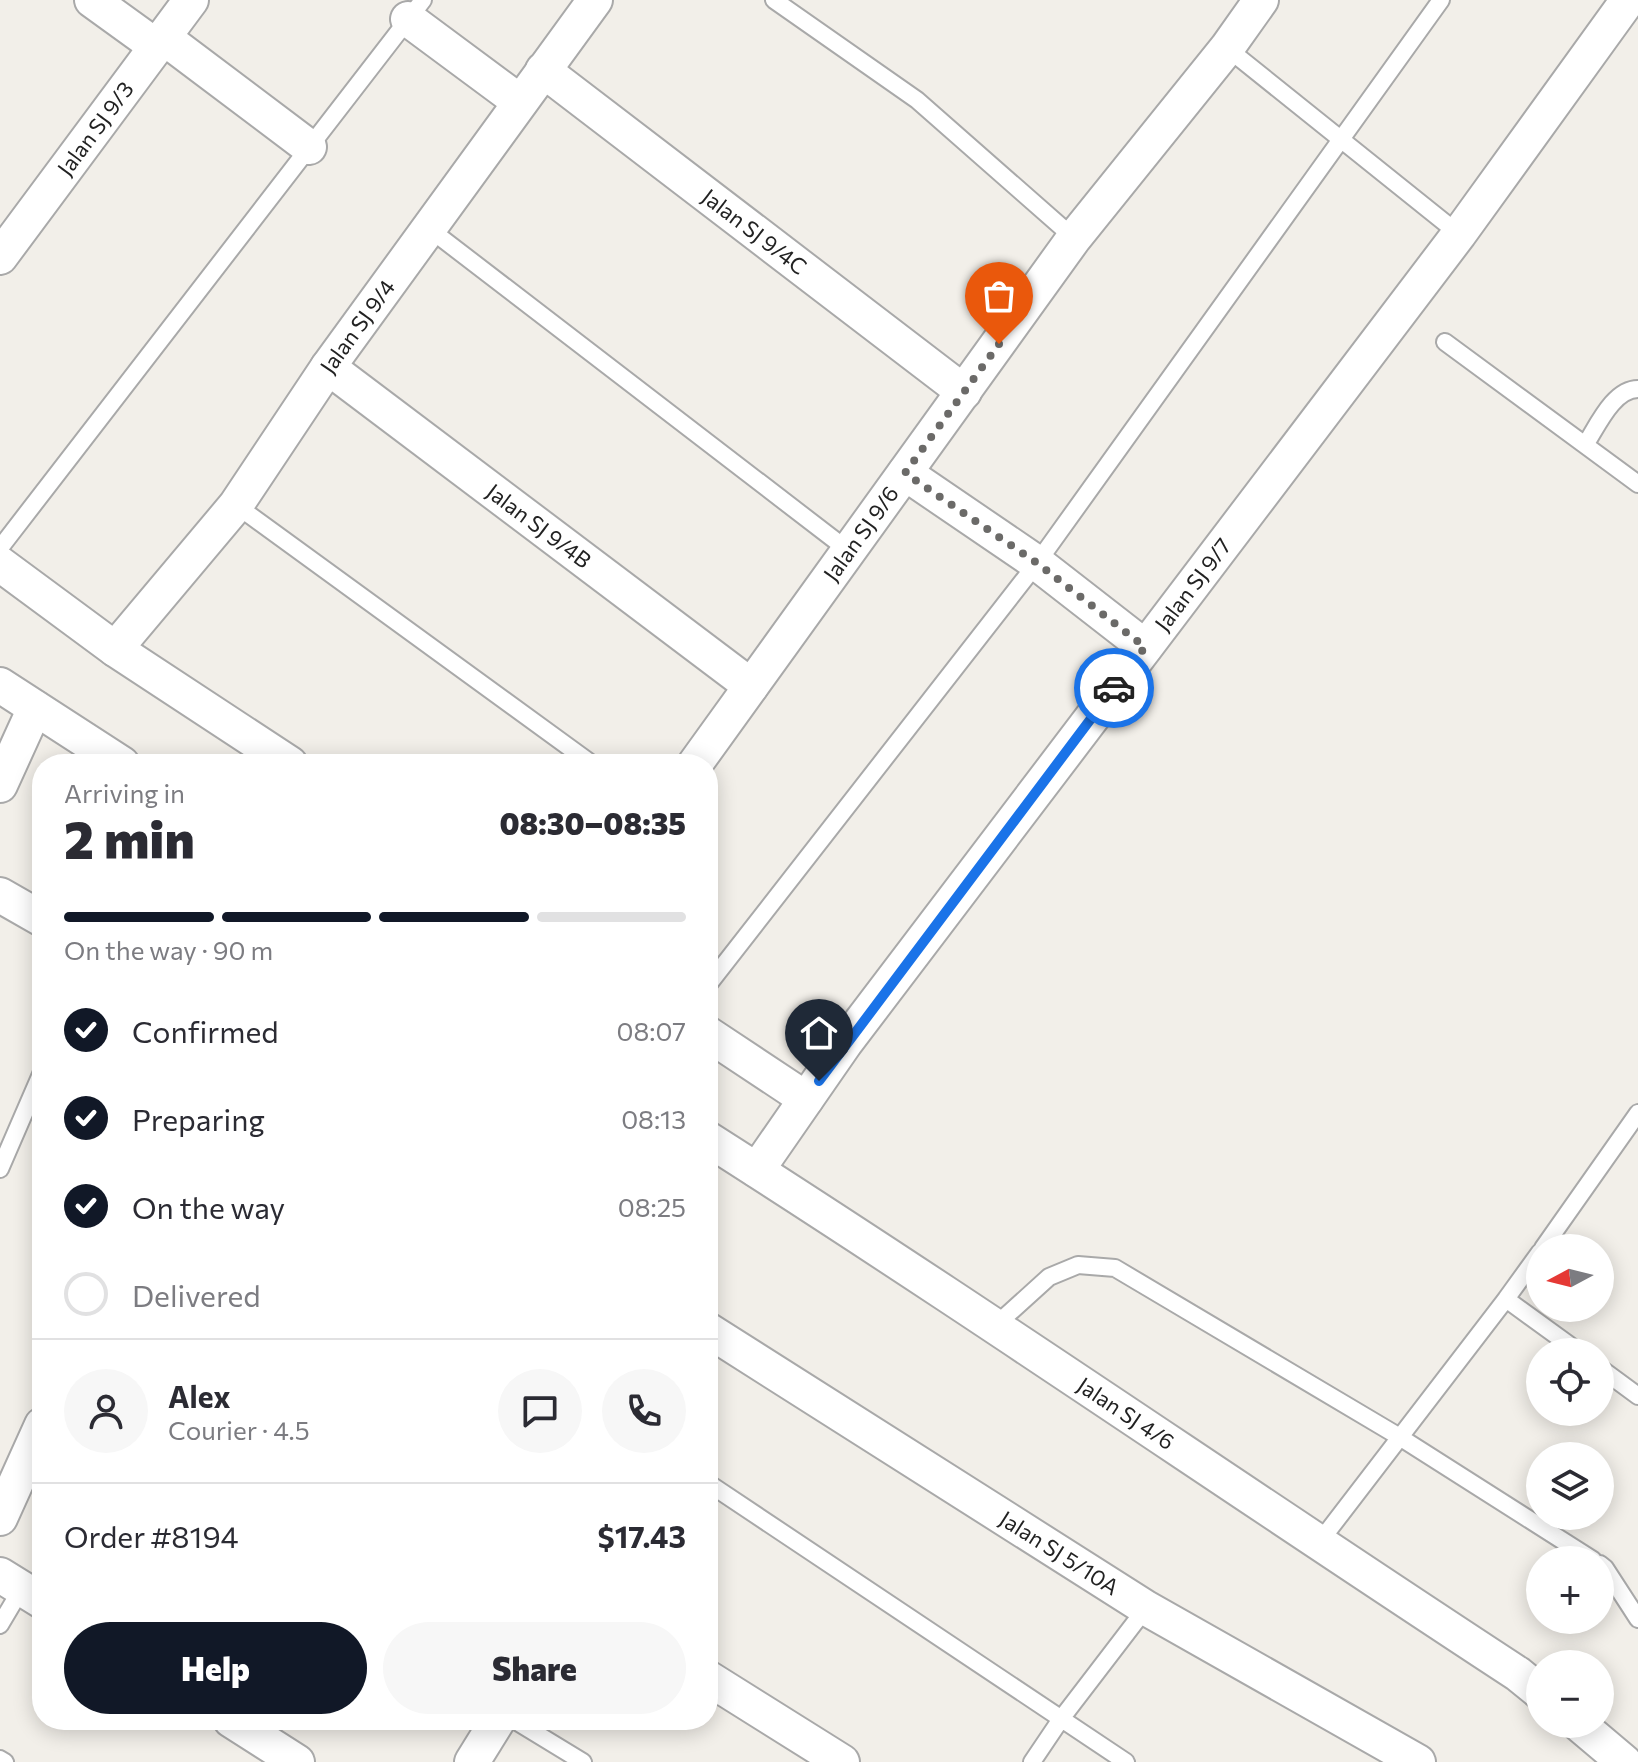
<!DOCTYPE html>
<meta charset="utf-8">
<style>
:root{--surface:#fff;--page:#f7f7f7;--text:#2b2b33;--muted:#7c7c81;--line:#e1e1e2;--accent:#111827}
body{margin:0;font-family:Commissioner,sans-serif;background:var(--page);color:var(--text);height:100vh;display:flex;flex-direction:column;font-size:30px;white-space:nowrap}
*{box-sizing:border-box;margin:0}
p{font-size:26px;color:var(--muted)}
.icon{flex:none;width:44px;height:44px;fill:none;stroke:currentColor;stroke-width:2;stroke-linecap:round;stroke-linejoin:round}
.map{position:relative;flex:1;overflow:hidden}
.side{position:absolute;left:32px;top:754px;width:686px;height:976px;display:flex;flex-direction:column;background:var(--surface);border-radius:32px;box-shadow:0 4px 20px #0003}
.side>*{flex:none}
.needle{width:52px;rotate:263deg}
.controls{position:absolute;left:1526px;top:1234px;display:grid;gap:16px}
.controls a{display:grid;place-items:center;width:88px;height:88px;border-radius:50%;background:var(--surface);box-shadow:0 4px 20px #0003;font-size:40px}
.pin{position:absolute;display:grid;place-items:center;width:68px;height:68px;color:#fff;margin:-82px -34px;border-radius:50% 50% 50% 0;rotate:-45deg;box-shadow:0 0 8px #0007}
.pin .icon{rotate:45deg}
.courier{position:absolute;display:grid;place-items:center;width:80px;height:80px;margin:-40px;border:6px solid #1a73e8;border-radius:50%;background:#fff;color:#222;box-shadow:0 2px 10px #0007}
.head em{font-style:normal;font-weight:800}
.head div{display:flex;flex-direction:column-reverse}
.head{display:flex;align-items:center;justify-content:space-between;height:136px;padding:0 32px}
h1{font-size:52px;font-weight:800;line-height:60px}
.bar{display:grid;grid-template-columns:repeat(4,1fr);gap:12px 8px;align-content:center;height:96px;padding:0 32px}
.bar i{height:10px;border-radius:6px;background:var(--line)}
.bar .on{background:var(--accent)}
.bar p{grid-column:span 4}
.line{display:flex;align-items:center;gap:20px;padding:0 32px;border-top:2px solid var(--line)}
.line div{flex:1}
.round{display:grid;place-items:center;flex:none;width:84px;height:84px;border-radius:42px;background:var(--page)}
ol{padding:0 32px;list-style:none}
li{display:flex;align-items:center;gap:24px;height:88px}
li p{margin-inline-start:auto}
li .icon{padding:8px;border-radius:50%;background:var(--accent);color:#fff;stroke-width:4}
li:last-child{color:var(--muted)}
li i{width:44px;height:44px;border:4px solid var(--line);border-radius:50%}
.action{display:flex;gap:16px;margin-top:auto;padding:16px 32px}
.action a{flex:1;height:92px;border-radius:48px;background:var(--accent);color:#fff;font-size:32px;font-weight:800;line-height:92px;text-align:center}
.action a+a{background:var(--page);color:var(--text)}
.map>svg:first-child{display:block}
.lines{fill:none;stroke-linecap:round;stroke-linejoin:round}
.lane-casing{stroke:#a9a9a9;stroke-width:20}
.street-casing{stroke:#a9a9a9;stroke-width:38}
.lane{stroke:#fff;stroke-width:16}
.street{stroke:#fff;stroke-width:34}
.done{stroke:#6b6a68;stroke-width:8;stroke-dasharray:0 14.4}
.route{stroke:#1a73e8;stroke-width:10}
.labels{text-anchor:middle;stroke-width:7;stroke-linejoin:round;paint-order:stroke}
.street-label{font-size:22px;fill:#222;stroke:#fff}
</style>
<div class="map">
<svg width="1638" height="1762" viewBox="0 0 1638 1762">
<rect width="100%" height="100%" fill="#f2efe9"/>
<g class="lines">
<!-- lane casing -->
<g class="lane-casing">
<path id="lane" d="M774,0L917,100L1074,238
M1227,48L1459,234
M427,227L849,551
M1445,342L1638,484
M1585,445C1597,427 1613,389 1638,389
M236,505L592,764
M0,548L423,0
M708,985L1037,563L1441,0
M0,1169L42,1072
M1543,1248L1638,1113
M1506,1299L1579,1352
M996,1325L1049,1277L1078,1265L1115,1268L1398,1436L1593,1560
M1600,1368L1638,1396
M708,1483L1126,1762
M1318,1544L1506,1299L1540,1252
M1600,1564L1605,1568L1638,1619
M0,1625L22,1588
M514,1720L583,1762
M0,1759L5,1762
M1032,1762L1061,1719L1146,1608"/>
</g>
<!-- street casing -->
<g class="street-casing">
<g id="street">
<path d="M92,0L157,47"/>
<path d="M408,19L520,102"/>
<path d="M163,37L309,147"/>
<path id="s1" d="M543,70L964,392"/>
<path id="s2" d="M0,257L191,0"/>
<path id="s3" d="M328,367L751,686"/>
<path d="M905,473L1037,563L1145,647"/>
<path d="M0,564L115,649L290,764"/>
<path id="s4" d="M115,649L236,505L328,367L595,0"/>
<path d="M0,685L122,764"/>
<path id="s5" d="M695,764L1074,238L1227,48L1261,0"/>
<path d="M0,785L35,708"/>
<path d="M0,895L42,919"/>
<path d="M708,1034L806,1099"/>
<path id="s6" d="M708,1139C981,1313 1247,1497 1518,1674L1540,1692"/>
<path id="s7" d="M757,1170L845,1043L1459,234L1628,0"/>
<path id="s8" d="M708,1330L1146,1608L1418,1762"/>
<path d="M0,1518L42,1425"/>
<path d="M0,1575L42,1601"/>
<path d="M708,1678L842,1762"/>
<path d="M231,1720L297,1762"/>
<path d="M1579,1724L1624,1762"/>
<path d="M472,1762L498,1720"/>
</g>
</g>
<!-- lane -->
<use href="#lane" class="lane"/>
<!-- street -->
<use href="#street" class="street"/>
</g>
<g class="lines">
<!-- done -->
<path class="done" d="M999,344L905,473L1037,563L1145,647L1114,688"/>
<!-- route -->
<path class="route" d="M819,1081L1114,688"/>
</g>
<g class="labels">
<!-- street labels -->
<g class="street-label">
<text dy="8" stroke="none"><textPath href="#s2" startOffset="160">Jalan SJ 9/3</textPath></text>
<text dy="8" stroke="none"><textPath href="#s1" startOffset="266">Jalan SJ 9/4C</textPath></text>
<text dy="8" stroke="none"><textPath href="#s4" startOffset="404">Jalan SJ 9/4</textPath></text>
<text dy="8" stroke="none"><textPath href="#s3" startOffset="264">Jalan SJ 9/4B</textPath></text>
<text dy="8" stroke="none"><textPath href="#s5" startOffset="284">Jalan SJ 9/6</textPath></text>
<text dy="8" stroke="none"><textPath href="#s7" startOffset="730">Jalan SJ 9/7</textPath></text>
<text dy="8" stroke="none"><textPath href="#s6" startOffset="500">Jalan SJ 4/6</textPath></text>
<text dy="8" stroke="none"><textPath href="#s8" startOffset="416">Jalan SJ 5/10A</textPath></text>
</g>
</g>
</svg>
<div class="controls">
<a><svg class="needle" viewBox="-14 -14 28 28"><path d="M0-13l5 13h-10z" fill="#e53935"/><path d="M0 13l5-13h-10z" fill="#7c7c81"/></svg></a>
<a><svg class="icon" aria-label="locate" viewBox="0 0 24 24"><circle cx="12" cy="12" r="6"/><path d="M12 2v4M12 18v4M2 12h4M18 12h4"/></svg></a>
<a><svg class="icon" aria-label="layers" viewBox="0 0 24 24"><path d="M12 4l9 5-9 5-9-5zM3 14l9 5 9-5"/></svg></a>
<a>+</a>
<a>−</a>
</div>
<div class="pin" style="left:999px;top:344px;background:#ea580c"><svg class="icon" aria-label="bag" viewBox="0 0 24 24"><path d="M5 8h14l-1 12H6zM9 8a3 3 0 0 1 6 0"/></svg></div>
<div class="pin" style="left:819px;top:1081px;background:#1f2937"><svg class="icon" aria-label="home" viewBox="0 0 24 24"><path d="M3 11l9-7 9 7M6 9v11h12V9"/></svg></div>
<div class="courier" style="left:1114px;top:688px"><svg class="icon" aria-label="car" viewBox="0 0 24 24"><path d="M5 17H2v-5l4-1 3-4h7l3 4 3 1v5h-3M9 17h6M6 11h13"/><circle cx="7" cy="17" r="2"/><circle cx="17" cy="17" r="2"/></svg></div>
<section class="side">
<div class="head"><div><h1>2 min</h1><p>Arriving in</p></div><em>08:30–08:35</em></div>
<div class="bar"><i class="on"></i><i class="on"></i><i class="on"></i><i></i><p>On the way · 90 m</p></div>
<ol>
<li><svg class="icon" aria-label="check" viewBox="0 0 24 24"><path d="M5 12l5 5 9-10"/></svg>Confirmed<p>08:07</p></li>
<li><svg class="icon" aria-label="check" viewBox="0 0 24 24"><path d="M5 12l5 5 9-10"/></svg>Preparing<p>08:13</p></li>
<li><svg class="icon" aria-label="check" viewBox="0 0 24 24"><path d="M5 12l5 5 9-10"/></svg>On the way<p>08:25</p></li>
<li><i></i>Delivered</li>
</ol>
<div class="line" style="height:144px"><a class="round"><svg class="icon" aria-label="person" viewBox="0 0 24 24"><circle cx="12" cy="8" r="4"/><path d="M4 21q1-7 8-7t8 7"/></svg></a><div><b>Alex</b><p>Courier · 4.5</p></div><a class="round"><svg class="icon" aria-label="chat" viewBox="0 0 24 24"><path d="M4 5h16v11H9l-5 4z"/></svg></a><a class="round"><svg class="icon" aria-label="phone" viewBox="0 0 24 24"><path d="M5 4h4l2 5-3 2q2 4 5 5l2-3 5 2v4C11 20 4 13 5 4z"/></svg></a></div>
<div class="line" style="height:104px"><div>Order #8194</div><b>$17.43</b></div>
<div class="action"><a>Help</a><a>Share</a></div>
</section>
</div>
